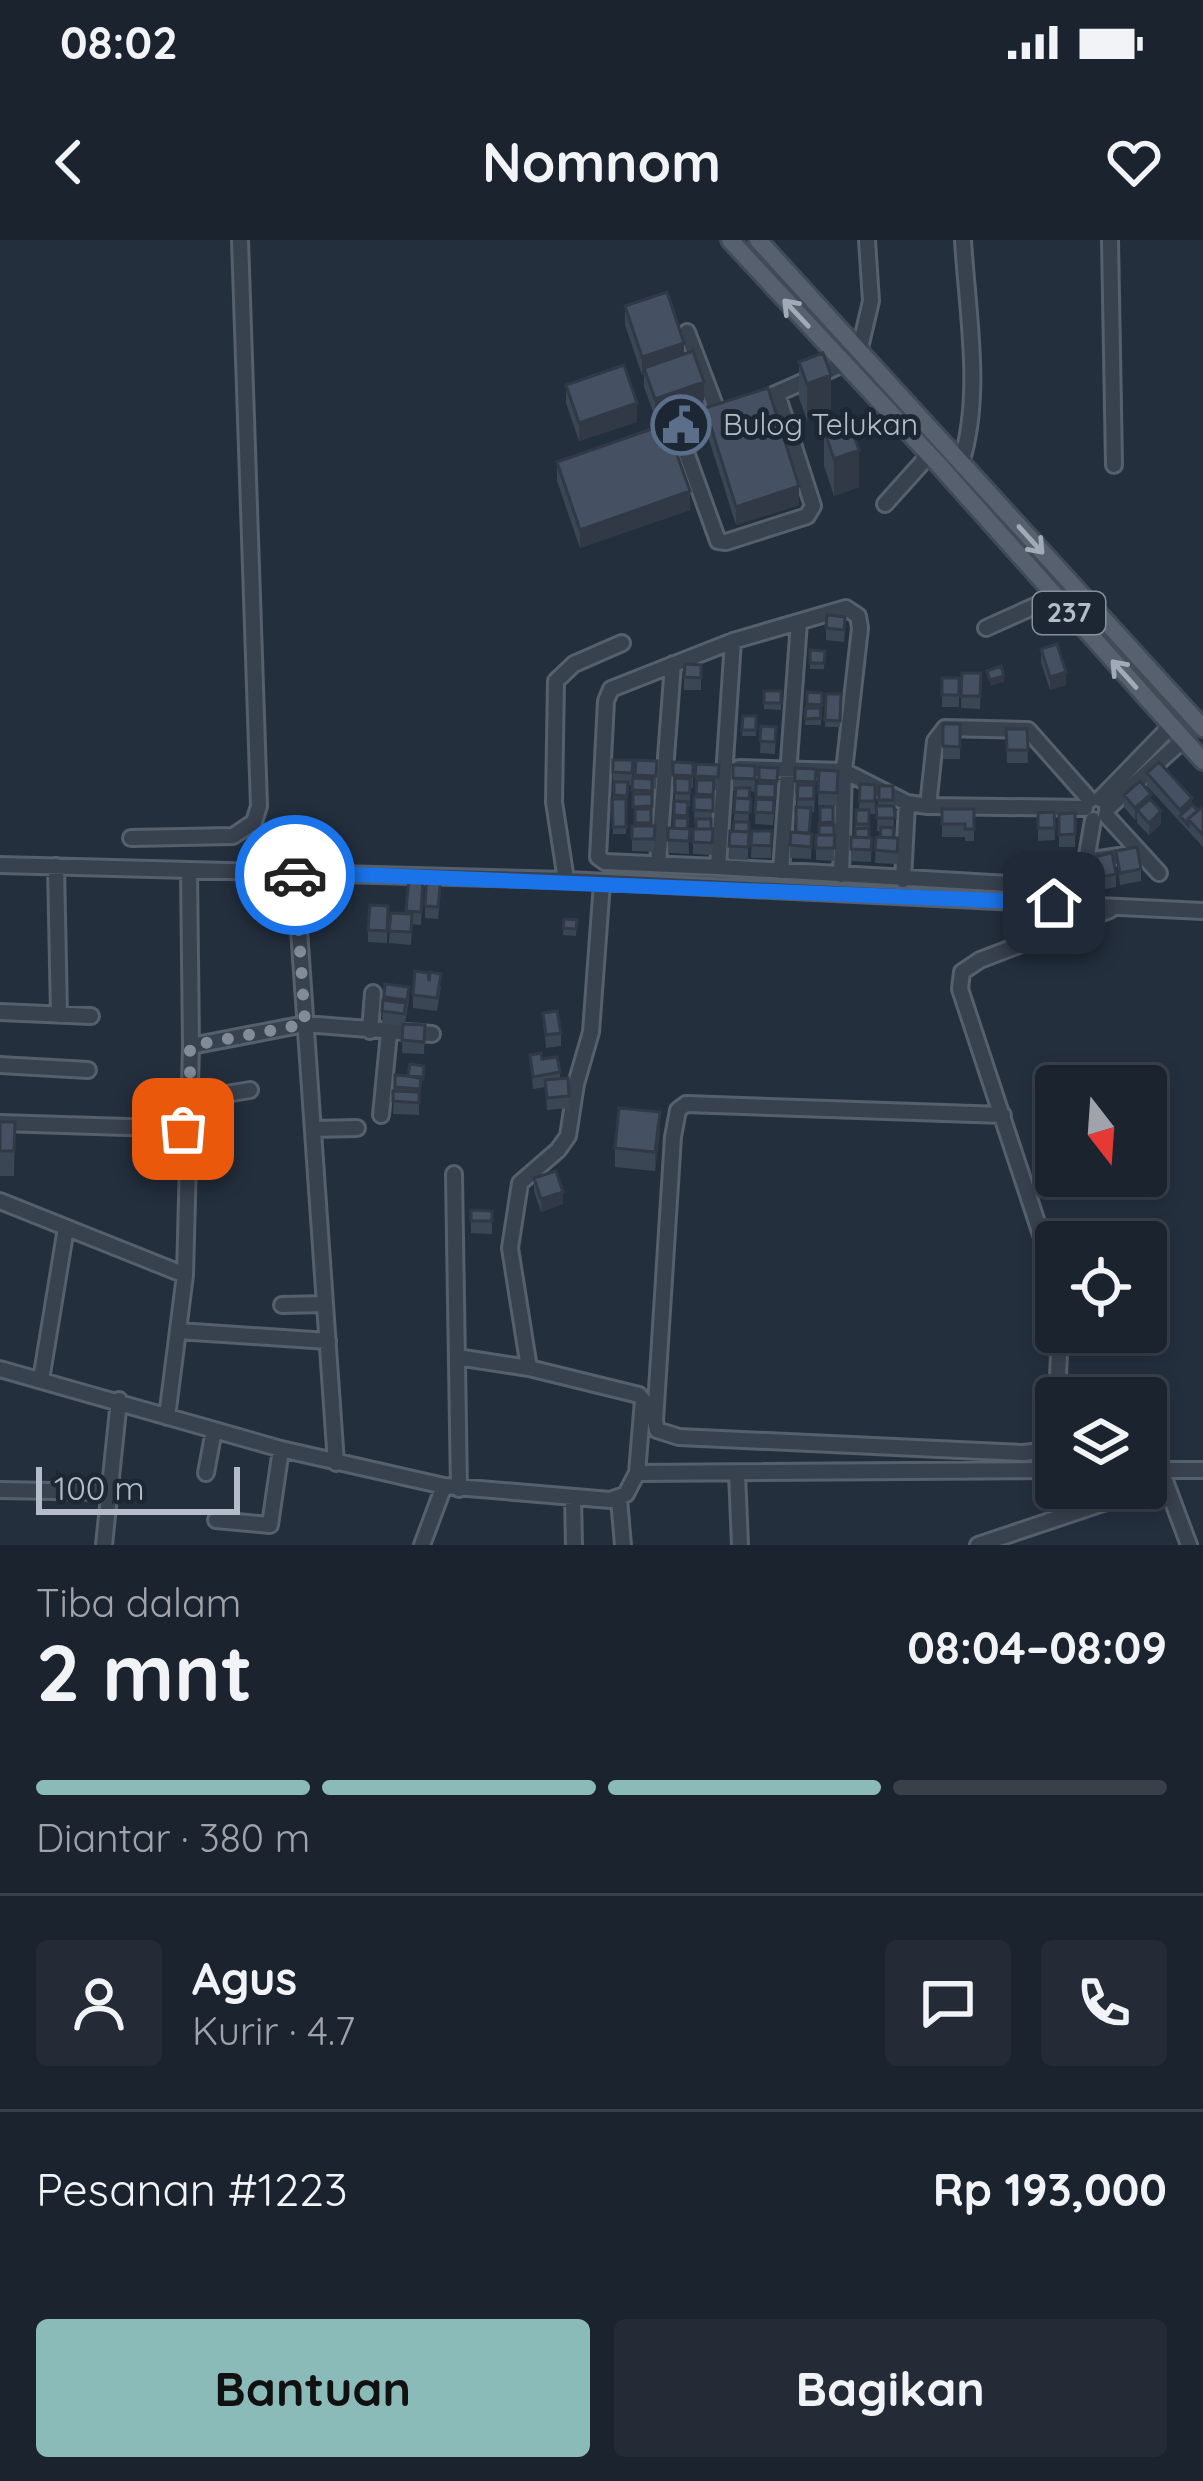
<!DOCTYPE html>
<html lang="id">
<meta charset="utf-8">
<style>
:root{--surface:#1b232e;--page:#242b36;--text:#f1f3f6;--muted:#a0a4aa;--line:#39404a;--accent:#8bbbb9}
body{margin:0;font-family:Quicksand,sans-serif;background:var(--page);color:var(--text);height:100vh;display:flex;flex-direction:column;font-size:45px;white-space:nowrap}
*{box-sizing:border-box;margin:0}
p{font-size:39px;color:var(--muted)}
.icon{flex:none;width:66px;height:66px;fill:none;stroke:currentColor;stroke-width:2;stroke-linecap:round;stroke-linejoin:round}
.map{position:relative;height:1305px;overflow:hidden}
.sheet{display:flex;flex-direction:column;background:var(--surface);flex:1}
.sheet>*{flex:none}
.needle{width:78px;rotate:163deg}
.fabs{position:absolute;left:1035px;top:825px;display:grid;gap:24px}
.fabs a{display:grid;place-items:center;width:132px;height:132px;border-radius:12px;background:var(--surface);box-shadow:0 6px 18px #0003,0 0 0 3px var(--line);font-size:60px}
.scale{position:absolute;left:36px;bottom:30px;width:204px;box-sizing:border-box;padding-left:12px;border:6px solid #b4bcc9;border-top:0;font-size:33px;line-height:42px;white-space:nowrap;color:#b4bcc9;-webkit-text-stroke:9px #1d2633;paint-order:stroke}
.pin{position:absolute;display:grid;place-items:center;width:102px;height:102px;color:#fff;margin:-51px;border-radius:24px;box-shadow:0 6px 18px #0006}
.courier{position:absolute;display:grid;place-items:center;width:120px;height:120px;margin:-60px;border:9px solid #1a73e8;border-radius:50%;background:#fff;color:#222;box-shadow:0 3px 15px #0007}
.summary em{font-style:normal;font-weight:800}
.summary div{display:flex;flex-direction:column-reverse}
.summary{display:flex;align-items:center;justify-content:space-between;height:204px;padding:0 36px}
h1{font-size:78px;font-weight:800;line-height:90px}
.bar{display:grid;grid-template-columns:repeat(4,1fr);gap:18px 12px;align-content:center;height:144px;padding:0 36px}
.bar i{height:15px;border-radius:9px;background:var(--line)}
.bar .current{background:var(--accent)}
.bar p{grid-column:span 4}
.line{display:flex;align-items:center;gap:30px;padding:0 36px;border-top:3px solid var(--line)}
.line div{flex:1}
.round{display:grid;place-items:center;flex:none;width:126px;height:126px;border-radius:12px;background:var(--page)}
.action{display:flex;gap:24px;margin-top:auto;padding:24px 36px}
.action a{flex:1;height:138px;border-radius:12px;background:var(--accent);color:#111;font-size:48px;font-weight:800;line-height:138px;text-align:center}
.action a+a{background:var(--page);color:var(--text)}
.status{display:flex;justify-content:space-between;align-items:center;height:84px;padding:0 60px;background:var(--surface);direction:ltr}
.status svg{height:33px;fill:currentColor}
header{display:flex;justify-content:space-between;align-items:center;height:156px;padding:0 36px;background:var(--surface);font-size:54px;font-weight:800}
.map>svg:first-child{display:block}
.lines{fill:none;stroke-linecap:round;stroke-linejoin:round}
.minor-casing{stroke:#565f6c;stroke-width:20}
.major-casing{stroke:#414a57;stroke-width:22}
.minor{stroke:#38414e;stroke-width:14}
.major{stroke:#56606e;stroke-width:16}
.wall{fill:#3b4654}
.shaded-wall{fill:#303945}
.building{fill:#455162;stroke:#303945;stroke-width:3}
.oneway{stroke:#a1aab7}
.done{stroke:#828b98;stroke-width:12;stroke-dasharray:0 21.6}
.route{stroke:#1a73e8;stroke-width:15}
.labels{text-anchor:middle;stroke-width:10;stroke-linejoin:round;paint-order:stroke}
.shield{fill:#1d2633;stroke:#878f9c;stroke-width:3}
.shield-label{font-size:27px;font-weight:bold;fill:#b4bcc9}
.poi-label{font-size:30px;fill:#b4bcc9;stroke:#1d2633;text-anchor:start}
</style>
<div class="status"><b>08:02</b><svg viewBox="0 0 49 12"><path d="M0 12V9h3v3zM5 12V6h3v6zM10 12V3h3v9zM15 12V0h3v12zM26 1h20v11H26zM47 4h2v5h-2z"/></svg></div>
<header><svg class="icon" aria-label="back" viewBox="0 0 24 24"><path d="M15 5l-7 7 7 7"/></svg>Nomnom<svg class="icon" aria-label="heart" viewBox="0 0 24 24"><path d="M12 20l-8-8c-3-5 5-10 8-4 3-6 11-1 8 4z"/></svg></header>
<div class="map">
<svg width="1203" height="1305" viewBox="0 0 1203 1305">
<rect width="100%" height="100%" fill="#242f3e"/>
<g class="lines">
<!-- minor casing -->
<g class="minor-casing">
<path id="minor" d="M1110,0L1114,225
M687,92L719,176
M860,108L871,61L867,0
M771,156L843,124
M678,190L718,301L726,302L807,276L813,266L777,154
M670,192L722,174
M961,223C983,154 967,71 963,0
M885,264L929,215
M986,388L1055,357
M733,401L718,627L605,622L598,617L606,461L611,449L733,401L846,368L858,376L860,388L844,531L841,635
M739,528L844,531L907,563L928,566L1085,568
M1100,559L1171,486
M928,566L935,501L945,488L1028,490L1090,560
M1107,569L1184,499
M1106,575L1159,633
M1093,580L1086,621L1139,613
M131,598L233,596L254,582L259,566L240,0
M658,624L673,424
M0,625L566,640L1203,671
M56,626L59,775
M718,627L1077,648L1082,645L1086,621
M781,631L799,382
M295,632L336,1223
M566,640L554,562L556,441L574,424L622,403
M903,640L907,563
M0,772L91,776
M370,791L373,753
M191,806L305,784L432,794
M0,825L88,830
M190,860L250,850
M381,875L389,793
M1003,875L686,864L678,870L673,897L655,1181L657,1190L679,1197L1023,1213L1051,1210L1056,1198
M0,883L190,889
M313,889L357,888
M454,934L459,1249
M0,961L185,1035
M1056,1040L960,749L962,732L980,720L1110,670
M282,1065L325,1064
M178,1091L328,1101
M457,1117L529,1128
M0,1129L281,1209L444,1246L610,1260L626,1254L637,1233L643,1160L639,1155L529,1128L510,1008L520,943L558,910L568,896L576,844L591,792L602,643
M41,1140L66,988
M1057,1158L1060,1092
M167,1177L185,1035L191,806L189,630
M1146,1230H1203
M1161,1230L1189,1305
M206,1233L214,1190
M637,1233L1056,1230
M737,1234L740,1305
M0,1250L108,1252
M573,1257L574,1305
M619,1259L623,1305
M216,1280L270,1285L281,1209
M104,1305L119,1160
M422,1305L444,1246
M978,1305L1112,1260L1124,1248"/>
</g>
<!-- major casing -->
<g class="major-casing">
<path id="major" d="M730,0L938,224L1203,521
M758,0L1203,488"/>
</g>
<!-- minor -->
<use href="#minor" class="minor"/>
<!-- major -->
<use href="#major" class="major"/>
</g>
<!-- wall -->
<path class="wall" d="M625,66L684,114L704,160L655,177L644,147V135H642L625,85Z
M799,122L831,172L807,180L799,158Z
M566,145L637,182L579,201L566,163Z
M705,168L799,265L736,285L705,187Z
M824,190L859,247L834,256L824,226Z
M557,222L690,270L580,308L557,241Z
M826,388L845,390L844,402L826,400Z
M1041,409L1066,445L1050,450L1041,422Z
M810,410L825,411L824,429H810Z
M701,425V450H684V437Z
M962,433H981L980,469L961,468Z
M942,438H959V467H942Z
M764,451H781V470L764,469Z
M807,452L822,453L821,485H805Z
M826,454H841L840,487H825Z
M743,476H756V496H742Z
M943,484H960V519H943Z
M761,486L776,487L775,514L760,513Z
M1006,489H1027L1028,523H1007Z
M613,520H633L632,545H627L626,562V594H613Z
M636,520L657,521L656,549L652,548L651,579V586H655L654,612L632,611V586H635L633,538H635Z
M673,522L693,523V548H690V566H687L689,614L668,613V588H674L675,547H673Z
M696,524L719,525L718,550H713L711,583V589H713L712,615L693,614V589H696V583L694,582Z
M733,525L755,526V552L749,551L748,620L729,619L730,591H733L736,551H733Z
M778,528L773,585L755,584L756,543H759V540Z
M795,528L816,529L814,572H811L809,594H812L811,619L790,618L791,592H796L797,567L798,554H795Z
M819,530L838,531L837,566L818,565Z
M1147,533L1192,565L1198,570H1203V607L1147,546Z
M860,544L875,545V574H869V598H872L871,622L851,621V597H855L856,570H859Z
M879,546H893L894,598H898L897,624L875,623L876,597H880L881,591H877Z
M1124,555L1151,560L1161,584L1149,595L1137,583V578L1135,580L1124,567Z
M820,567H833L834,621L816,620V595H819Z
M942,569H974V601H965V597H942Z
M1054,572L1055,600L1038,601V573Z
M1075,573V607H1059V574Z
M752,591H772L771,618H751Z
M1116,611L1141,629V641L1120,645Z
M1097,616L1116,634V647L1101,650Z
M409,638L423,639L421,685L412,684L411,705L389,703L391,673L406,674Z
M441,649L438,679L425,678V666Z
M388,679L387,703L368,702V690Z
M564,679L577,680L576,696L563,695Z
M429,741L441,746L437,771L413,768V755Z
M385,744L409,759L405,784L425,785L424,814L402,813L403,786L382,783Z
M543,773L561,793V806L546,808Z
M530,815L542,819L560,832V839L568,838L569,868L547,870L545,847L533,849Z
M424,826L419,861V875L393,874L395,835L408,836Z
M0,882H15L14,936H0Z
M660,890L655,931L615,927V908Z
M534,938L563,964L541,972L534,951Z
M471,970L492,971V994L471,993Z"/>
<!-- shaded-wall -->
<path class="shaded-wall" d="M684,103V121L644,128V135H642V117Z
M831,135V172L807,180V144Z
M704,142V160L655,177V159Z
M637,163V182L579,201V183Z
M859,210V247L834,256V219Z
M799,246V265L736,285V267Z
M690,251V270L580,308V290Z
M1066,432V445L1050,450V437Z
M1004,436V442L990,446V440Z
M1151,554V566L1137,570V578L1135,580V568Z
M1192,558V571L1180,576V570Z
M1161,571V584L1149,595V583Z
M660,872V890L655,931V912Z
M563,952V964L541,972V959Z"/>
<!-- building -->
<path class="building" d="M667,52L684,103L642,117L625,66Z
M693,111L704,142L655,159L644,128Z
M823,113L831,135L807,144L799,122Z
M624,125L637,163L579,183L566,145Z
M768,148L799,246L736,267L705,168Z
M849,181L859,210L834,219L824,190Z
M666,184L690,251L580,290L557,222Z
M827,375L845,377L844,390L826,388Z
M1057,404L1066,432L1050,437L1041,409Z
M810,410L825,411L824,423H810Z
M685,424L701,425V438L684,437Z
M1001,426L1004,436L990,440L987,431Z
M962,433H981L980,456H961Z
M942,438H959V455H942Z
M764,451H781V463H764Z
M807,452L822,453V465L807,464Z
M826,454H841L840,481L825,480Z
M806,468H820L821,478L805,479Z
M743,476H756V490H742Z
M943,484H960V507L943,506Z
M761,486L776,487L775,502L760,501Z
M1006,489H1027L1028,510H1007Z
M613,520H633L632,533L613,532Z
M636,520L657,521L656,536L635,535Z
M673,522L693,523V536L673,535Z
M1159,522L1192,558L1180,570L1147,533Z
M696,524L719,525L718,537L695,536Z
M733,525L755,526V539L733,538Z
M759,527L778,528L777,541L759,540Z
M795,528L816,529L815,542L795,541Z
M819,530L838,531L837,553L818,552Z
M633,538L652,539V551L632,550Z
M675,538L690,539V553H675Z
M697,540H714L713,555L696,554Z
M1140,541L1151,554L1135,568L1124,555Z
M614,542H628L627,556L614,555Z
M756,543L775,544V558L756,557Z
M860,544L875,545V561H859Z
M798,545H814V559H797Z
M879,546H893V560H879Z
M736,548H750L749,559L735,558Z
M633,554H652V566L633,567Z
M694,557H713V571L694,570Z
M735,558L751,559L750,573L734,572Z
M612,559H626V587H613Z
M756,559L774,560L773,573L755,572Z
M1150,559L1161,571L1149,583L1137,570Z
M674,561L688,562L687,576L674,575Z
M1192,565L1198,570L1188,579V585L1180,576Z
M876,566H894L895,578H877Z
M796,567L811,568L809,593L796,592Z
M820,567H833V582L820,583Z
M1201,568L1203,570V595L1188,579Z
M635,569H651V583H635Z
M942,569H974V589H965V584H942Z
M856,570H869V584H856Z
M1054,572L1055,588H1038V573Z
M1075,573V594L1059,595V574Z
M674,578H688L687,589L674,588Z
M696,579H711V589H696Z
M734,582H749V592L733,591Z
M819,585H834V595H819Z
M632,586H655L654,599H632Z
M881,587L894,588L893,598L880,597Z
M668,588L690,589L689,601L668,600Z
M869,588V598L855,597V589Z
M693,589H713L712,603L693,602Z
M730,591L749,592L748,607L729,606Z
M752,591H772L771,606L751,605Z
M791,592L812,594L811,607L790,605Z
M816,595H835L834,608H816Z
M851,597L872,598L871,610L851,609Z
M876,597L898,598L897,612L875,610Z
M1137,607L1141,629L1120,633L1116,611Z
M1112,613L1116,634L1101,637L1097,616Z
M427,635L441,636L438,667L425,666Z
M409,638L423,639L421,672L406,671Z
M370,665L388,666L387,691L368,690Z
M391,673L412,674L411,692L389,691Z
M564,679L577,680L576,689L563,688Z
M415,731L428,733L429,741L430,732L441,734L437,758L413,755Z
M385,744L409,747L407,760L384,757Z
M383,760L406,763L404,774L382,771Z
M557,771L561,793L546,795L543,773Z
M403,784L425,785L424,802L402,800Z
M541,813L542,819L557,817L560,832L533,837L530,815Z
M410,824L424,826L423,839L408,836Z
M395,835L421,837L420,849L395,847Z
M568,838L569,856L547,858L545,840Z
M393,851L419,852V863L393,861Z
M619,868L660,872L655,912L615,908Z
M0,882H15L14,911H0Z
M556,931L563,952L541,959L534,938Z
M471,970L492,971V981H471Z"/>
<!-- one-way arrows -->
<defs><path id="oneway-shaft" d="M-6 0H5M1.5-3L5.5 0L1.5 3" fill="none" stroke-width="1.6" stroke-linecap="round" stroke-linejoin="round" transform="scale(3)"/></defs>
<g class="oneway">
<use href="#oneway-shaft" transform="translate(796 73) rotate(-133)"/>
<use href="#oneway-shaft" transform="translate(1031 300) rotate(48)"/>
<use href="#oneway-shaft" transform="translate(1124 434) rotate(-132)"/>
</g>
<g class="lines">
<!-- done -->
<path class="done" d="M183,889L190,890V806L305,784L295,635"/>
<!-- route -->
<path class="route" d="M295,635V632L1054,663"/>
</g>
<!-- icons -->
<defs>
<g id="civic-ring" transform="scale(3)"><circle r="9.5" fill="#1d2633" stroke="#5c6f8a" stroke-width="1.5"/><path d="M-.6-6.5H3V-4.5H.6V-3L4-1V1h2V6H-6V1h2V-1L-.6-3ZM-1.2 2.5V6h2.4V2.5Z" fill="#5c6f8a"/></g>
</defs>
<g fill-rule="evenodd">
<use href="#civic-ring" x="681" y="185"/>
</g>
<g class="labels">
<!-- shield labels -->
<rect class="shield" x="1033" y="352" width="72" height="42" rx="9"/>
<g class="shield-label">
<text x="1069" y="382">237</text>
</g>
<!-- poi labels -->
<g class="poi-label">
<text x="723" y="195">Bulog Telukan</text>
</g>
</g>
</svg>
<div class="fabs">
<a><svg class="needle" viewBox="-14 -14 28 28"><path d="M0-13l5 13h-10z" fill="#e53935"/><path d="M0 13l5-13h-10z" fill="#a0a4aa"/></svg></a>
<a><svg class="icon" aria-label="locate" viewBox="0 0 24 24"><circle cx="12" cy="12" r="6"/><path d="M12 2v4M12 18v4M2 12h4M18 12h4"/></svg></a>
<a><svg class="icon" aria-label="layers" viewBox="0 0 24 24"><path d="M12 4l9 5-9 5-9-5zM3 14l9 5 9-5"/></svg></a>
</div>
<div class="scale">100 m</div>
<div class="pin" style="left:183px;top:889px;background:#ea580c"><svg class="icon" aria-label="bag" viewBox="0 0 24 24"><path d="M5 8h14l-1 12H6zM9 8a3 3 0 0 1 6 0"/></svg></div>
<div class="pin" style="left:1054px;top:663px;background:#1f2937"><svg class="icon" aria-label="home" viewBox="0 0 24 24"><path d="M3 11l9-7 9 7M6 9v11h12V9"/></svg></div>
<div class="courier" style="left:295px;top:635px"><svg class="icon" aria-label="car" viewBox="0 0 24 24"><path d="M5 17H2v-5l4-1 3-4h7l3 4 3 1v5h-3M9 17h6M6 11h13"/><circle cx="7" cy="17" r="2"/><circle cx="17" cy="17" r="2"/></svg></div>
</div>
<section class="sheet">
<div class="summary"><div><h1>2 mnt</h1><p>Tiba dalam</p></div><em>08:04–08:09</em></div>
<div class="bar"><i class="current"></i><i class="current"></i><i class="current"></i><i></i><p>Diantar · 380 m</p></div>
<div class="line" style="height:216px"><a class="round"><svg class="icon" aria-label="person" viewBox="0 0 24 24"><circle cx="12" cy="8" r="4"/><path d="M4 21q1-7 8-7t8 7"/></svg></a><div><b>Agus</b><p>Kurir · 4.7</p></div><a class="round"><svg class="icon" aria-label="chat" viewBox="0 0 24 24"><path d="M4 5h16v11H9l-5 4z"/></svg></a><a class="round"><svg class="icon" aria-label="phone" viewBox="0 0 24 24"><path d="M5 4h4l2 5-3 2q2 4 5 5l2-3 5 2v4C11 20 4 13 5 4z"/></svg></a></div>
<div class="line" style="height:156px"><div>Pesanan #1223</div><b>Rp 193,000</b></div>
<div class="action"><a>Bantuan</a><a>Bagikan</a></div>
</section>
